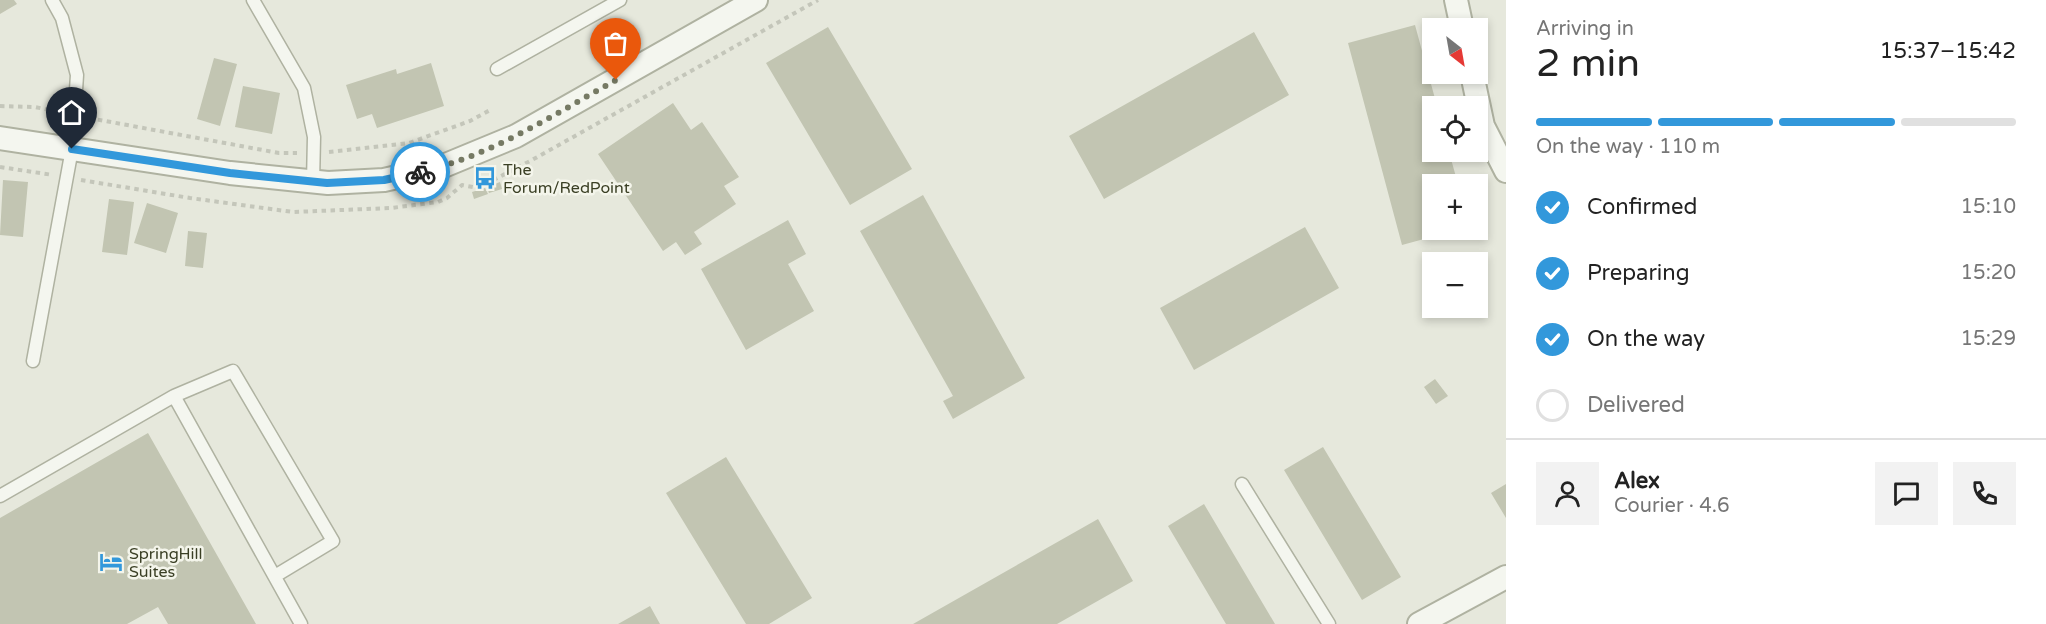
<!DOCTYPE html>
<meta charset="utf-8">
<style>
:root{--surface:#fff;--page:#f2f2f2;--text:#222;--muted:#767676;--line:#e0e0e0;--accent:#3298db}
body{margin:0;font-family:"Varela Round",sans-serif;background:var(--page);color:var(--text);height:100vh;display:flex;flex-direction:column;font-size:22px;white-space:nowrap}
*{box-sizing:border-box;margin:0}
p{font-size:20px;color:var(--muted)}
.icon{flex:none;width:33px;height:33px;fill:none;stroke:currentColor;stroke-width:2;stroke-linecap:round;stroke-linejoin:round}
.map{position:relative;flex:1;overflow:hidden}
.drawer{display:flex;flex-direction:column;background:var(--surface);width:540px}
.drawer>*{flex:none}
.needle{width:39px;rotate:149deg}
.tools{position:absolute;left:1422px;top:18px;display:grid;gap:12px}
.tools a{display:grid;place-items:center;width:66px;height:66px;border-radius:0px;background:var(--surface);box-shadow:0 3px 9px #0003;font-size:30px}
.pin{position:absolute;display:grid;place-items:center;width:51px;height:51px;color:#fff;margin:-62px -26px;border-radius:50% 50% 50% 0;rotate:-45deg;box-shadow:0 0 6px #0007}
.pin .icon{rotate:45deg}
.courier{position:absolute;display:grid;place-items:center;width:60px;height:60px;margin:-30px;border:4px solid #3298db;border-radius:50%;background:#fff;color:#222;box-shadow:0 2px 8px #0007}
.summary em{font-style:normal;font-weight:600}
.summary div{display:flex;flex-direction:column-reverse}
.summary{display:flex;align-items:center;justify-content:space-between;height:102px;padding:0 30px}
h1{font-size:39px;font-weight:600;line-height:45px}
.bar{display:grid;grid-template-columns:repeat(4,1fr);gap:9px 6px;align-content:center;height:72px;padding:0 30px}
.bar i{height:8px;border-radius:4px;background:var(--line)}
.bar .active{background:var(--accent)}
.bar p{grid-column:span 4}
.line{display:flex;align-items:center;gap:15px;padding:0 30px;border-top:2px solid var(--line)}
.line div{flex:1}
.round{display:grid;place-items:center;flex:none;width:63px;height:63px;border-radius:0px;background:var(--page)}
ol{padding:0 30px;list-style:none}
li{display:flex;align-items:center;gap:18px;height:66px}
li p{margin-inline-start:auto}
li .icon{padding:6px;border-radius:50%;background:var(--accent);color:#fff;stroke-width:4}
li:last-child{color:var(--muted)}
li i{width:33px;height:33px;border:3px solid var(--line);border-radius:50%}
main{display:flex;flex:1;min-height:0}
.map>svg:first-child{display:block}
.building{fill:#c2c5b2}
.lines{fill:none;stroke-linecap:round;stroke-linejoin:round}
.lane-casing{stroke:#afb2a1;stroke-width:15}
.street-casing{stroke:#afb2a1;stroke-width:26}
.path{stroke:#c4c6ba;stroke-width:4;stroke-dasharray:4.5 4.5;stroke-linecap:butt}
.lane{stroke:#f4f6ef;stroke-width:12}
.street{stroke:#f4f6ef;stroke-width:22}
.done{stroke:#767a64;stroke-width:6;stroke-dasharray:0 10.8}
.route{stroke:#3298db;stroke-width:8}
.labels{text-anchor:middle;stroke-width:5;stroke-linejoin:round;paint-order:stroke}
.poi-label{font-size:16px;fill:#3a3f24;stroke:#f4f5eb;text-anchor:start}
</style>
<main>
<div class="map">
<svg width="1506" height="624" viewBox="0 0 1506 624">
<rect width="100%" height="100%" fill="#e6e8dc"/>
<!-- building -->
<path class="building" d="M0,0H14L17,4L0,14Z
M1415,25L1437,106H1432V152H1449L1458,184H1432V230H1457L1402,245L1348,43Z
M828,27L912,169L850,205L766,63Z
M1254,32L1289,95L1104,199L1069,136Z
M214,58L237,64L220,126L197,119Z
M431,63L444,106L377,128L372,114L357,119L346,85L396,69L397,74Z
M243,86L280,93L272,134L235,127Z
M673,103L691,130L702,122L739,177L724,186L736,204L694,232L702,244L685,255L676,242L663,251L598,154Z
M3,180L28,182L23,237L0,235Z
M500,182L502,189L489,193L487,187Z
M485,188L488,194L474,199L472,192Z
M923,195L1025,378L953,419L943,401L953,396L860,231Z
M109,199L134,202L127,255L102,252Z
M147,203L178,213L166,253L134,243Z
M788,220L806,254L788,264L814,311L746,350L701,269Z
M1305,227L1339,288L1194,370L1160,308Z
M188,231L207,233L203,268L185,266Z
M1435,379L1448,396L1436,404L1424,387Z
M148,433L256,624H168L158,607L127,624H0V518Z
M1323,447L1401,577L1362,600L1284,470Z
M726,457L812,598L769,624H746L666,493Z
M1506,484V518L1491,493Z
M1204,504L1275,624H1226L1168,526Z
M1098,519L1133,581L1057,624H913Z
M650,606L660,624H618Z"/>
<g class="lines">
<!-- lane casing -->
<g class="lane-casing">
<path id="lane" d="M253,0L304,88L314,137L313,182
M497,69L620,0
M33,361L72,149L77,75L62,18L52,0
M174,396L233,371L333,541L275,576
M1242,484L1329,624
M0,496L174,396L301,624"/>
</g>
<!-- street casing -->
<g class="street-casing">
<path id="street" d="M1456,0L1462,28
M1472,74L1483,126L1506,171
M0,138L230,173L328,183L384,180L441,167L516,136L756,0
M1419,624L1506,577"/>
</g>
<!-- path -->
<path class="path" d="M0,106L35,107L58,112
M89,118L279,153H297
M329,152L409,143L470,121L492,109
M0,167L53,175
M81,180L190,198L293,212L391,208L438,202L447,198L462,185L478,188L532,160L818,0"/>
<!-- lane -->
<use href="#lane" class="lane"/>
<!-- street -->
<use href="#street" class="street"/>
</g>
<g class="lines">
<!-- done -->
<path class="done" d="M420,172C491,156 553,115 616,80"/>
<!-- route -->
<path class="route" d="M72,149L230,173L327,183L384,180L420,172"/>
</g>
<!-- icons -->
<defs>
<g id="bus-bare" transform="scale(1.8)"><path d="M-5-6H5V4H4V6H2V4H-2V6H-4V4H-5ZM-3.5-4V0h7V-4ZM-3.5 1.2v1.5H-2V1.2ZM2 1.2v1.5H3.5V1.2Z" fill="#3298db" stroke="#f4f5eb" stroke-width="2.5" paint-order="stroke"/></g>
<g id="hotel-bare" transform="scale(1.8)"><path d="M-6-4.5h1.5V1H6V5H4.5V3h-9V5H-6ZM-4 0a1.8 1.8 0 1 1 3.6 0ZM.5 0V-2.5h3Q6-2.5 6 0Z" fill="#3298db" stroke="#f4f5eb" stroke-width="2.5" paint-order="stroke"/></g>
</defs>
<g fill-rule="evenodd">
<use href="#bus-bare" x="485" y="178"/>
<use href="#hotel-bare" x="111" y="562"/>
</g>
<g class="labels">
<!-- poi labels -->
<g class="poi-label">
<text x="503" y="175">The<tspan x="503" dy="18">Forum/RedPoint</tspan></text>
<text x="129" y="559">SpringHill<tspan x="129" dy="18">Suites</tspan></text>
</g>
</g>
</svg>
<div class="tools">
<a><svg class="needle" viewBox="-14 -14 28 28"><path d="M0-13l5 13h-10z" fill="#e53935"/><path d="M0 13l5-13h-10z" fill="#767676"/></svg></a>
<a><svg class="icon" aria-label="locate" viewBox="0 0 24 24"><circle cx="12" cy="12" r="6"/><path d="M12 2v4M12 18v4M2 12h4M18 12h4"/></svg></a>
<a>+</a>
<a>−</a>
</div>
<div class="pin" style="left:616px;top:80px;background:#ea580c"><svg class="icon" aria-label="bag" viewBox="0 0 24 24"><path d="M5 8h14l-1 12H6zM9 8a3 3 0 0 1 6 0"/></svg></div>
<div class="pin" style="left:72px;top:149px;background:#1f2937"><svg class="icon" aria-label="home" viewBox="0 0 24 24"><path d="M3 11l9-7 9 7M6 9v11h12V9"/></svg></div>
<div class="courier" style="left:420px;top:172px"><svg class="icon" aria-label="bike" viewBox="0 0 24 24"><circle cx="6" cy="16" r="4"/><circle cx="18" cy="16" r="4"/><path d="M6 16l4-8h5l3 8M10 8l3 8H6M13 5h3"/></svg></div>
</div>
<section class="drawer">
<div class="summary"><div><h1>2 min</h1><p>Arriving in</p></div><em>15:37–15:42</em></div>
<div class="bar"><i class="active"></i><i class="active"></i><i class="active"></i><i></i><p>On the way · 110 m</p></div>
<ol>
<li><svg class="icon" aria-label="check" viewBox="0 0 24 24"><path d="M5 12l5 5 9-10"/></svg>Confirmed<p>15:10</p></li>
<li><svg class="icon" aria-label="check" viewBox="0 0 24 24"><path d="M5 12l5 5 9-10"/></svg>Preparing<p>15:20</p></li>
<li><svg class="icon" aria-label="check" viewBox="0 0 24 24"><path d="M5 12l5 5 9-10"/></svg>On the way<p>15:29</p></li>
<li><i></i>Delivered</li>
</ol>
<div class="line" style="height:108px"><a class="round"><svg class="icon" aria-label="person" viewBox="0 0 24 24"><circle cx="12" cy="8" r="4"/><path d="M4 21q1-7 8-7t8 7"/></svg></a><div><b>Alex</b><p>Courier · 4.6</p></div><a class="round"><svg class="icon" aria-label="chat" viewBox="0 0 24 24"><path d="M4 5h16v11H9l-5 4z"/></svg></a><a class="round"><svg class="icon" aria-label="phone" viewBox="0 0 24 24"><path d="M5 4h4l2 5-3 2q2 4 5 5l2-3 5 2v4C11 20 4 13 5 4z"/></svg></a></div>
</section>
</main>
